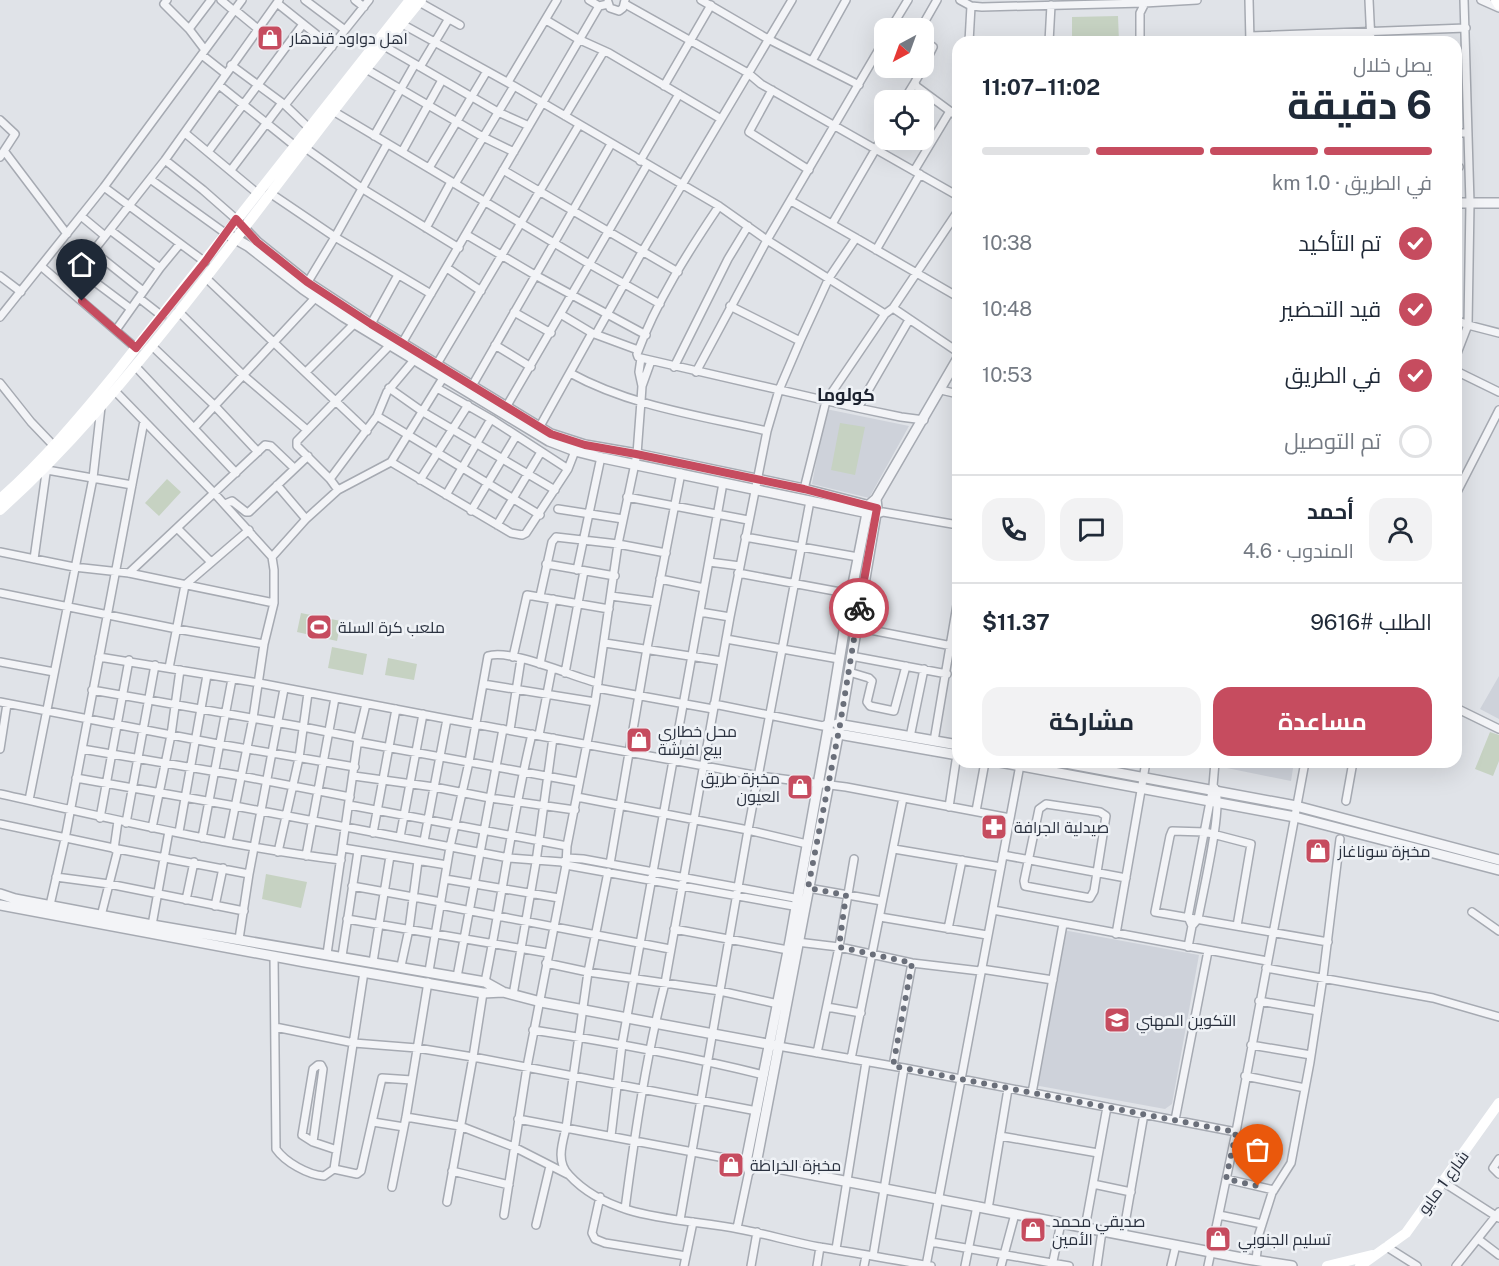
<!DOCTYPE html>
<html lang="ar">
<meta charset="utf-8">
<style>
:root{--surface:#fff;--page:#f2f2f3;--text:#1f2937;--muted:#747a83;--line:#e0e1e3;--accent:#c64c5f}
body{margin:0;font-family:"Public Sans",Cairo,sans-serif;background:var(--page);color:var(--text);direction:rtl;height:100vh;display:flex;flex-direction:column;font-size:22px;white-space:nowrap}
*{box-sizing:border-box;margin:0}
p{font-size:20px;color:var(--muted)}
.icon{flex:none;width:33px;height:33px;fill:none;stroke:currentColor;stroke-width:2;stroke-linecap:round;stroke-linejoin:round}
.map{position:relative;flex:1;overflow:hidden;direction:ltr}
.side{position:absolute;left:952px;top:36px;width:510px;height:732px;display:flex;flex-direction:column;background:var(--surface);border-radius:18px;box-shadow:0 6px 24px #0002;direction:rtl}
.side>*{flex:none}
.needle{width:39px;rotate:221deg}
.fabs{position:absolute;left:874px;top:18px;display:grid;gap:12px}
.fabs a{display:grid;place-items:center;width:60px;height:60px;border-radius:12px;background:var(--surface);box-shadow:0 6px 24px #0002;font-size:30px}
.pin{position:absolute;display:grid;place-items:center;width:51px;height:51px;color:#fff;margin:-62px -26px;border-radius:50% 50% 50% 0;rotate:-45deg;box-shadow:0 0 6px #0007}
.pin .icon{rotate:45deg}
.courier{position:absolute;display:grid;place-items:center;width:60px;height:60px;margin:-30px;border:4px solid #c64c5f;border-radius:50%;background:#fff;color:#222;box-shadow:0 2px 8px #0007}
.head em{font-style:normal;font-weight:700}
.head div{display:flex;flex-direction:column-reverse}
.head{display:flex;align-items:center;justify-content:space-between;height:102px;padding:0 30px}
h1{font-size:39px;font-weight:700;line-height:45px}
.bar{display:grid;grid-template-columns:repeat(4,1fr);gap:9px 6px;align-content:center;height:72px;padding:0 30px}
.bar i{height:8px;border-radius:4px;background:var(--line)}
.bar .current{background:var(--accent)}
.bar p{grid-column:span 4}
.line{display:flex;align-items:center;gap:15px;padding:0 30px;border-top:2px solid var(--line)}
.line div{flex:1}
.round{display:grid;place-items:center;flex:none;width:63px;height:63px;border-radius:18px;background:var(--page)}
ol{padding:0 30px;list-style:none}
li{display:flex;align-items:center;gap:18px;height:66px}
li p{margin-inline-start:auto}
li .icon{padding:6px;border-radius:50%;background:var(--accent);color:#fff;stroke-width:4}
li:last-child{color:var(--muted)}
li i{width:33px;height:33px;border:3px solid var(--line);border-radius:50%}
.button{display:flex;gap:12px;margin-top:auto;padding:12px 30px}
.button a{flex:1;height:69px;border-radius:18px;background:var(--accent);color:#fff;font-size:24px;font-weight:700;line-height:69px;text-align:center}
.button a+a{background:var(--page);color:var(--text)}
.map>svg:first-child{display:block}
.built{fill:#ced2da}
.green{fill:#c6d2c2}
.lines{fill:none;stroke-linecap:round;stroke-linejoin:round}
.minor-casing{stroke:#a6aab2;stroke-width:10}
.tertiary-casing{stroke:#a6aab2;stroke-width:12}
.minor{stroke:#f3f4f7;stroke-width:7}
.tertiary{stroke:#f3f4f7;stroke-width:9}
.secondary{stroke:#fff;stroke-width:10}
.done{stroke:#6a6f7a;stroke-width:6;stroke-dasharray:0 10.8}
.route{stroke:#c64c5f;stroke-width:8}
.labels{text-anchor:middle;stroke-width:5;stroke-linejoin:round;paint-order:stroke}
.poi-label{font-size:16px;fill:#2a313f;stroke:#eff2f6;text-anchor:start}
.street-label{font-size:16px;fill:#2a313f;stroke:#eff2f6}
.neighbourhood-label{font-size:18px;font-weight:bold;fill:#1c222f;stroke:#eff2f6}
</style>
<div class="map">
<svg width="1499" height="1266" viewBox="0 0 1499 1266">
<rect width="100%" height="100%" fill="#e0e3e8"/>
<!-- built -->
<path class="built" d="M826,409L909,426L869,498L812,484Z
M1499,676V719L1480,709Z
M1218,762H1294L1291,781L1217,766Z
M1063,930L1199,955L1172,1104L1165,1109L1034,1085Z"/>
<!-- green -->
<path class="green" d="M1118,16L1119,42H1072V17Z
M840,423L865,427L855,475L831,470Z
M167,479L181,492L159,516L145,503Z
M301,613L341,621L337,641L297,632Z
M332,647L367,654L363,675L328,668Z
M388,658L417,664L414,680L385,675Z
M1490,732L1499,735V761L1493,776L1475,769Z
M266,874L307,882L301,908L262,899Z"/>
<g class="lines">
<!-- minor casing -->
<g class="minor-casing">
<path id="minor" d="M167,0L164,4L189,29L205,50
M221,0L234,11
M305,0L345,30
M355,0L364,7
M589,0L599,6
M701,0L768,39L859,85
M960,0L971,6L982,7L1144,3L1197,0
M1249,0L1250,42
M1369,0L1371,42
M1481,0L1499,8
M419,2L460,25
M608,2L610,8L619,11L623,8L625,0
M277,3L332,47
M625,4L748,73L761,84L958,196
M235,10L258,29
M546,20L578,39L609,53L721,119
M402,24L514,86L719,206L767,240L885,314
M891,28L908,0
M921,28L937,0
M189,29L211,0
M1250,36L1466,28
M924,41L933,47L924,65
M969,42L971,6
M1049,42L1051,5
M1140,42V13L1146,1
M384,46L498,112L529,126
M202,55L226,74
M812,61L846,0
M231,65L285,105L309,128
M420,67L448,20
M923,68L915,82L916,86L958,117
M366,69L483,137L514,152
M508,82L557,0
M219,85L295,146
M664,86L711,5
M772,90L749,132L809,170
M904,100L915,82
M285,105L369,0
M333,111L591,265L660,304
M565,116L604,51
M0,120L15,134L0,157
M185,133L257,193
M1456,133H1468
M374,136L415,64
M304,147L363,189L459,248
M5,152L67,234
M208,152L303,24
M402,152L442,80
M165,160L203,190L236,219
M640,161L679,94
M1456,167H1459
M429,168L487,71
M231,170L281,104
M503,170L678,272
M914,171L950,111
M150,179L225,233
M455,184L514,86
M104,187L205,262
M270,193L335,237L431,294
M81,216L105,236
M832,224L885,133
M426,228L451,182
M110,230L160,268
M467,235L535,275L646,335
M856,238L958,297
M876,250L920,174
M93,251L143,291
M42,267L136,348
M447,268L481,291
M79,270L131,309
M0,276L21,292
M206,278L367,431
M306,285L335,237L387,144
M65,287L165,160L279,0
M139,298L162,316
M730,306L800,341
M893,308L958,211
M179,312L243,375L307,430
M514,312L551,333
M562,315L592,333L638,350
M0,317L104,187L242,0
M1456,320L1468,325L1499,333
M371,324L398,275
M116,330L160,268L179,245
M596,334L642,252L792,0
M401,345L599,6L608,4
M495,345L531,367
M152,346L214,405L258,452
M1456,356L1468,325L1470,203L1464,0
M641,358L858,408L901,417L924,420
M437,364L579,125
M136,367L236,473
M674,367L728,259L748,226
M1456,371L1499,392
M306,372L355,323
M696,372L767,240L885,39
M570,373C630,406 701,416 767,431
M443,378L391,462L511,533L522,535L526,533L568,469L575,451
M0,383L31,422L53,445
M472,386L611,144
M642,386L651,361
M389,388L423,412L555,490
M437,388L491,419L568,469
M941,390L958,394
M115,391L215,494L272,557L274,570V603L264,644L253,718L228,842
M858,408L909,320
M505,409L647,165
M377,416L540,515
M194,428L315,298
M539,428L592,333
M47,470L132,485
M330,479L377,416L387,392L414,360
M420,480L468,405
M277,485L306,519
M804,489L826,401L885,314L893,308L958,352
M338,490L330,479L297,446V441L390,345
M1456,494L1499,410
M446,495L491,419
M627,497L748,520
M225,504L232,501L246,512H249L308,456
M558,509L623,519
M471,511L516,436
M875,515L883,512L958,525
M497,525L541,452
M177,528L211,562
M745,537L858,557
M0,552L74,567L129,573L274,603
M272,557L306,519L338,490L391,462
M34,559L47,466
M709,562L740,566
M546,564L615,576
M577,570L601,457
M129,573L265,445L271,446L294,468
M738,573L851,594
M660,579L704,588
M0,593L177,629L264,644
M540,596L552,542L556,537L618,544L666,553
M611,596L656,602
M700,612L730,617
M845,625L952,646
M726,639L839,659
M605,643L722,661
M851,656L947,674
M99,657L259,683L447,719L759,776L846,787L1010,818
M513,657L527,595L609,609
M0,662L54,672
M540,664L553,599
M169,668L185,585L249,530
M849,672L869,678L872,681L867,702L870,706L894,711L906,666
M565,673L584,571
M483,684L595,702
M597,688L713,709
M92,690L303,727L358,738
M0,702L218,744L355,767
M714,704L823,726L829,723
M1456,708L1499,729
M510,730L521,659
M539,735L552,668
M910,737L924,669
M934,741L958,599
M358,742L579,782
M0,749L7,704
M82,749L241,776L350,797
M354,776L434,787L490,798L575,810
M76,778L235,806L509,858L562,862L566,865L799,907
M0,794C113,819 226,846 341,860
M577,797L748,830L807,844
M29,800L93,478L101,407
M1346,801L1353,762
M1046,804L1100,812L1106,816L1094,891L1090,898L1025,886L1024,881L1039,809Z
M349,805L567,846
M949,807L957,754
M976,811L985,762
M100,818L129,660
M126,823L155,665
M0,824L118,849L249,874
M152,828L171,735L180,670
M179,832L207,675
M373,833L396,709
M400,837L423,714
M202,838L232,679
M424,841L447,719
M343,848L447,865
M114,849L118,821
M894,849L1001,867
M278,852L299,758L308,693
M1003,855L1126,878
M306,856L335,698
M564,861L567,858L583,859L800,899
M610,864L647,648L681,473
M608,872L588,972L566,1128C562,1144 556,1162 569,1175C611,1221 683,1218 739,1229C766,1234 792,1242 819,1247C857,1253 894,1260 931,1266
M56,877L109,884L244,911
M445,879L559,898
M352,886L441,902
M808,888L882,901
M186,900L194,862
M50,905L65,839L144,421
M440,905L670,949
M215,906L223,868
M993,910L1267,961
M1472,912L1499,931
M101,916L118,849
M880,917L987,935
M347,919L548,953
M152,925L169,831
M1192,926L1188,917L1213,786L1215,762
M1237,926L1251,844L1205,832L1172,831L1170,836L1155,912L1328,942
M674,929L788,950
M948,929L962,860
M1116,934L1146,762
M239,939L249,874L284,689
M797,942L839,947L912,963L980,971
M1188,947L1192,926L1198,919C1202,896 1224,804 1215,788
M327,954L358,738L366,704
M274,956L276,1149C285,1162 308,1175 324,1176L334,1169
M342,956L358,851
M373,962L390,856
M546,963L588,972L720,991L778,1004
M401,966L409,929L418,861
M1266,968L1433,998L1499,1017
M981,969L1053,980
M429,971L450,847L469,762L488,656C510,648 573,677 598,683
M364,972L334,1169L357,1174L361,1171L382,1078L412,1080
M457,977L503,729
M485,982C502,899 512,816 532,734
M513,995L536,862L553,738
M1259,1001L1318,1011
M827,1007L861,1013
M275,1027L354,1043L417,1048L473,1057L757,1111
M533,1030C611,1042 688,1056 764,1075
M1251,1045L1311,1055
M778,1046L904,1068L1236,1132
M817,1053L839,947L854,859
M851,1059L903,798
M893,1066L912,963
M1245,1076L1305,1088
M1032,1093L1063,924
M406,1117L460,1126L514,1147L567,1174
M518,1119L746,1162
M1175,1120L1208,951
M373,1122L404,1127
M611,1136L622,1044L723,483
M1000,1136L1098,1153
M313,1142L323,1069L321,1065H318L313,1069L302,1135L313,1142L337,1150
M1499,1159L1493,1168L1499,1174
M452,1171L509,1185
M1226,1179L1274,1190
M1443,1182L1499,1218
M1093,1184L1131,1192
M392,1187L406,1117L428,982
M600,1197L592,1233L595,1239L605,1243L686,1256
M447,1202L473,1057L483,993
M625,1209C635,1133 646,1057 665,983L730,617L767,431L779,390L800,341L829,278L856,238L791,201
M988,1209L1008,1089
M504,1215L527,1067L566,865L567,846L595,702L618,544L637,454L641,401L642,386L639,372L641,358L638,357L637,354C656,302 688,252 719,206
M1219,1215L1262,1224
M680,1220L748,830L810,501
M536,1225L550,1166
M737,1228L749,1171
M1085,1228L1107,1107
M1123,1235L1144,1114
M1478,1239L1499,1255
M931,1242L1069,1266
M1387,1247L1417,1266
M836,1249L866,1062
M873,1256L904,1068
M1256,1260L1259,1234L1272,1193L1291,1163L1310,1062L1323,977L1340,839
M684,1266L693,1222
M751,1266L757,1232
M817,1266L820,1247
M864,1266L866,1256
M926,1266L1020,765
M965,1266L977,1206
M1001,1266L1015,1214
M1052,1266L1061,1223
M1097,1266L1102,1231
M1171,1266L1176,1245
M1208,1266L1236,1132L1305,762
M1456,1266L1499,1212"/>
</g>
<!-- tertiary casing -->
<g class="tertiary-casing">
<path id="tertiary" d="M1456,203H1499
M239,223L257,242L307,282L371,324L551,434L585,445L637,454L804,489L874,507
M225,233L248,246L303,289L344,317L549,441L575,451L603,458L873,514
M876,499L877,508L840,725L756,1164L749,1171L746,1162L790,941L829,723L845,625L867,513L869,505L876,499L958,358
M837,724L958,745
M833,733L958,755
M1000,762L1295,817L1499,870
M1060,762L1296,806L1499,860
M0,894L15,899L152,925L485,982L503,992L541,1002L773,1045
M0,905L305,962L483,993L503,992
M751,1163L1247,1259L1292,1266"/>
</g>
<!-- minor -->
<use href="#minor" class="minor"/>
<!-- tertiary -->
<use href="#tertiary" class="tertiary"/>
<!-- secondary -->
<path class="secondary" d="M1496,0L1499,5
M0,499C43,461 80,417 116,373L410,0
M0,510C67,450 124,381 179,312C261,209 337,102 421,0
M1327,1266L1372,1255
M1360,1266L1406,1233L1499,1103"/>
</g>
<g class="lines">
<!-- done -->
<path class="done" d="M859,608L840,725L808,888L846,895L839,947L912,963L893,1066L1236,1132L1226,1179L1258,1186"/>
<!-- route -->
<path class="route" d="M82,301L136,348L205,262L236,219L257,242L307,282L371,324L551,434L585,445L636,454L804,489L877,508L859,608"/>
</g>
<!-- icons -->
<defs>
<g id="shop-square" transform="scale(1.35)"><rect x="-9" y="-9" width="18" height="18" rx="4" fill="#c64c5f" stroke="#eff2f6"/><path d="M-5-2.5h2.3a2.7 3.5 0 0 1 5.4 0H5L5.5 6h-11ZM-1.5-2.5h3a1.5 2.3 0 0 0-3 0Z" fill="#fff"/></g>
<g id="stadium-square" transform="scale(1.35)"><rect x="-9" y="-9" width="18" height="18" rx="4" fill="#c64c5f" stroke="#eff2f6"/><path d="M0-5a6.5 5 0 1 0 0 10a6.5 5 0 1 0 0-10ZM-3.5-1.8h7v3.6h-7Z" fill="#fff"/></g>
<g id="pharmacy-square" transform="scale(1.35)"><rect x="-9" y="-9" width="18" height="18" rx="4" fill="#c64c5f" stroke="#eff2f6"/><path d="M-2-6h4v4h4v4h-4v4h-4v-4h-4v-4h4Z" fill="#fff"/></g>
<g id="university-square" transform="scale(1.35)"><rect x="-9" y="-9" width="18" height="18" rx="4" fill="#c64c5f" stroke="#eff2f6"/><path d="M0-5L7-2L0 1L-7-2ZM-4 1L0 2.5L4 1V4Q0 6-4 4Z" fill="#fff"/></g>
</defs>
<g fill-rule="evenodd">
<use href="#shop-square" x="270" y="38"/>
<use href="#stadium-square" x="319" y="627"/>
<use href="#shop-square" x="639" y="740"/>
<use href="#shop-square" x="800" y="787"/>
<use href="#pharmacy-square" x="994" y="827"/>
<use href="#shop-square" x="1318" y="851"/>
<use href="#university-square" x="1117" y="1020"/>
<use href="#shop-square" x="731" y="1165"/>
<use href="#shop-square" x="1033" y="1230"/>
<use href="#shop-square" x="1218" y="1239"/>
</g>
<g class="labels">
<!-- poi labels -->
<g class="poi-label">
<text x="290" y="44">اهل دواود قندهار</text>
<text x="338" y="633">ملعب كرة السلة</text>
<text x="658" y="737">محل خطاري<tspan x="658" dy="18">بيع افرشة</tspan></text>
<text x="780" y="784" text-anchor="end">مخبزة طريق<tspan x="780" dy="18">العيون</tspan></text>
<text x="1014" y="833">صيدلية الجرافة</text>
<text x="1338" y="857">مخبزة سوناغاز</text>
<text x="1136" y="1026">التكوين المهني</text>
<text x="750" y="1171">مخبزة الخراطة</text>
<text x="1052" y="1227">صديقي محمد<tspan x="1052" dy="18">الأمين</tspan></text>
<text x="1238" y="1245">تسليم الجنوبي</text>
</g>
<!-- street labels -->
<g class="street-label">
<text transform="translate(1443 1182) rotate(-54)" y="6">شارع 1 مايو</text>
</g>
<!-- neighbourhood labels -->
<g class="neighbourhood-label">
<text x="846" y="401">كولوما</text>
</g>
</g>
</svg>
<div class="fabs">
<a><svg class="needle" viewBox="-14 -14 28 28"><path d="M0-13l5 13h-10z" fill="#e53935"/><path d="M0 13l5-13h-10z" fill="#747a83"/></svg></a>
<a><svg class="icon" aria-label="locate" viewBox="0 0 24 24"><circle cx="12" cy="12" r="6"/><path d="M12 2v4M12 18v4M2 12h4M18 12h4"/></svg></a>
</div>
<div class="pin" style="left:1258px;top:1186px;background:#ea580c"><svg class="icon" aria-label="bag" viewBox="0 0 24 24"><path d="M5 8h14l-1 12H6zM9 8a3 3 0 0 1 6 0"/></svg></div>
<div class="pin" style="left:82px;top:301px;background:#1f2937"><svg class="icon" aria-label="home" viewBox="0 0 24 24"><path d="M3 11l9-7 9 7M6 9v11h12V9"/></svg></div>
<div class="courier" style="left:859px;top:608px"><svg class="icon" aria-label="bike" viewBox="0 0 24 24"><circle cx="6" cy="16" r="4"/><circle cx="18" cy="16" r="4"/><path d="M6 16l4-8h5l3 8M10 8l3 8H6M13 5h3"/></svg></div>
<section class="side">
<div class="head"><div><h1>6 دقيقة</h1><p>يصل خلال</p></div><em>11:02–11:07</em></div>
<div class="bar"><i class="current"></i><i class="current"></i><i class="current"></i><i></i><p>في الطريق · 1.0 km</p></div>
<ol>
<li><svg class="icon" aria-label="check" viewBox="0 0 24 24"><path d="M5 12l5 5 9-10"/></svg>تم التأكيد<p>10:38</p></li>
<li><svg class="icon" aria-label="check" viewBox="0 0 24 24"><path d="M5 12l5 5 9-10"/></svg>قيد التحضير<p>10:48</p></li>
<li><svg class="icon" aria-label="check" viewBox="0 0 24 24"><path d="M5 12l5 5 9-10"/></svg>في الطريق<p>10:53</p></li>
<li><i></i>تم التوصيل</li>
</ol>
<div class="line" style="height:108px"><a class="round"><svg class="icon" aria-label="person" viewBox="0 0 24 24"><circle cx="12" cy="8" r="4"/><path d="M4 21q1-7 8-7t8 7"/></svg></a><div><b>أحمد</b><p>المندوب · 4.6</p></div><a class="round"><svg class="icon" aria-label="chat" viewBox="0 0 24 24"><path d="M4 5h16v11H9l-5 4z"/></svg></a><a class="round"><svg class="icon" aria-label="phone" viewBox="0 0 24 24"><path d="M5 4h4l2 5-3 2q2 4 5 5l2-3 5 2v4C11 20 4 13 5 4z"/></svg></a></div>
<div class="line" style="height:78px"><div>الطلب #9616</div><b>$11.37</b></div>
<div class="button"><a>مساعدة</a><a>مشاركة</a></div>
</section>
</div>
